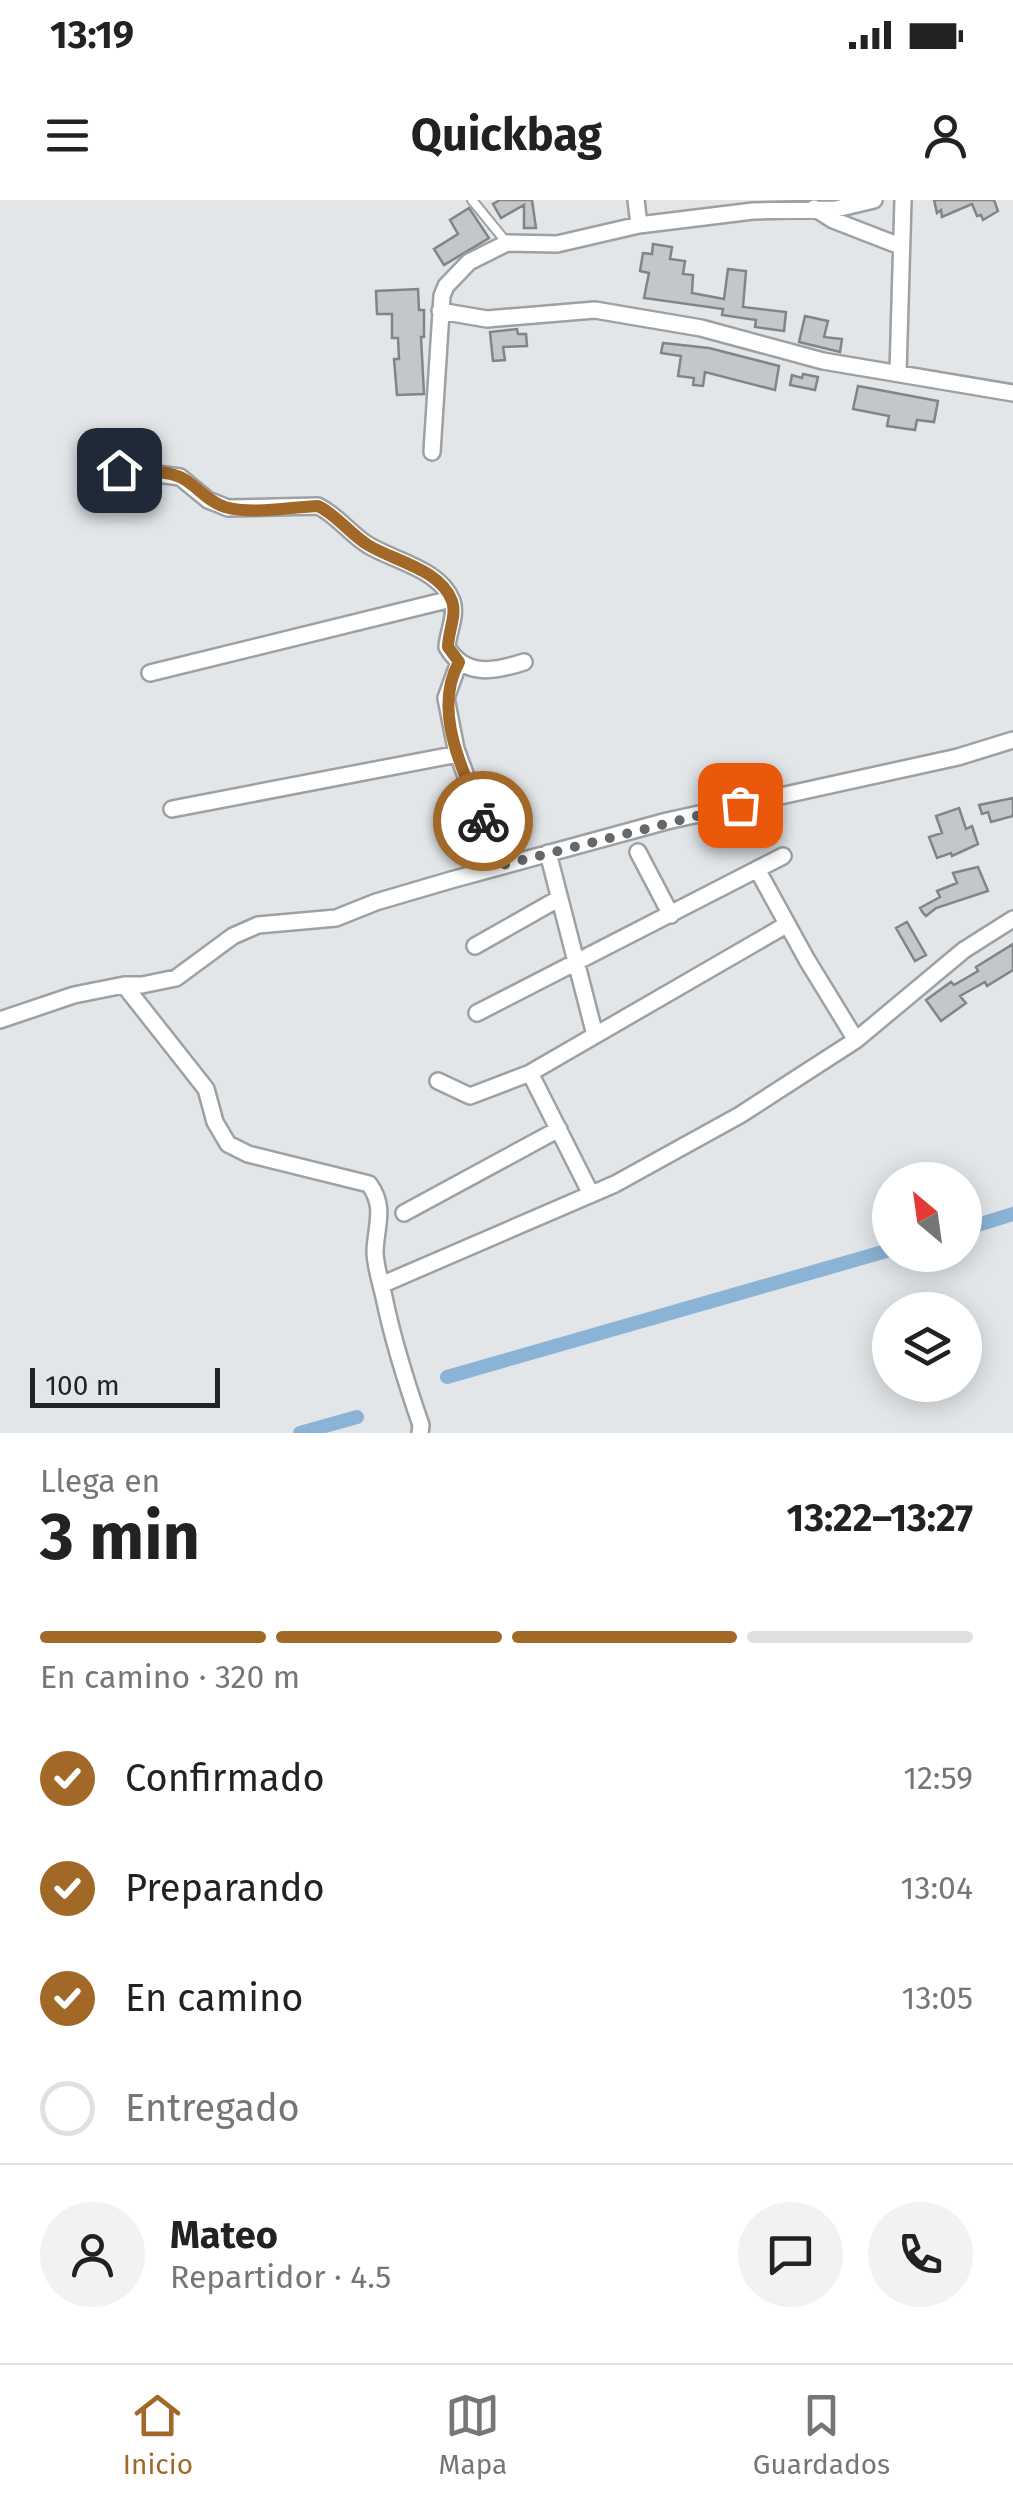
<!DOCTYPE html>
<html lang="es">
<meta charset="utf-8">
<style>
:root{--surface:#fff;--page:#f2f2f2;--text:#222;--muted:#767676;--line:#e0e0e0;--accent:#a26827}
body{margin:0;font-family:"Fira Sans",sans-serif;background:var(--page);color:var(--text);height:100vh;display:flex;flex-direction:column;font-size:38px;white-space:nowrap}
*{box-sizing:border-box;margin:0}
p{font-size:32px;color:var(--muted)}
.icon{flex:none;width:55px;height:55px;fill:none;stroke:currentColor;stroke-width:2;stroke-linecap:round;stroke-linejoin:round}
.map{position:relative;height:1233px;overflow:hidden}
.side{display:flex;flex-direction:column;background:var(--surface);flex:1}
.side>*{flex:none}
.needle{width:65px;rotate:331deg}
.controls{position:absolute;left:872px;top:962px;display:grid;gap:20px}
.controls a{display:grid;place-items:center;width:110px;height:110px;border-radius:50%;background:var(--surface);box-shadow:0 5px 25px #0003;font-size:50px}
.scale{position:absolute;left:30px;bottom:25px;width:190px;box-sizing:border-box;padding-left:10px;border:5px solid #212223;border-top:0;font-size:28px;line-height:35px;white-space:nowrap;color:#212223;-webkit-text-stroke:8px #e2e6e9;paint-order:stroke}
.pin{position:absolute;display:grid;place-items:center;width:85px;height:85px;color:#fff;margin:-42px;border-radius:20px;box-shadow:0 5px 15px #0006}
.courier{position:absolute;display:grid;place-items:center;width:100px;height:100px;margin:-50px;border:8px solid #a26827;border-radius:50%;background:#fff;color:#222;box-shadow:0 2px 12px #0007}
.summary em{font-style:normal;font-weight:700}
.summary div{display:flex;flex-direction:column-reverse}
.summary{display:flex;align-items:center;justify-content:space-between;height:170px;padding:0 40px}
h1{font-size:65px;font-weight:700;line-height:75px}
.bar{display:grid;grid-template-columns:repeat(4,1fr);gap:15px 10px;align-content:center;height:120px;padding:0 40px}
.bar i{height:12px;border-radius:8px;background:var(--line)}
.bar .active{background:var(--accent)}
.bar p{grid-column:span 4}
.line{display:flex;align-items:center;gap:25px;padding:0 40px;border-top:2px solid var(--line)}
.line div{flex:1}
.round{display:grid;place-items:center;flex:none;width:105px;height:105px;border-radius:52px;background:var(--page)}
ol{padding:0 40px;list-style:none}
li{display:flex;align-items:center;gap:30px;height:110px}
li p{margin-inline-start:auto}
li .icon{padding:10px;border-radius:50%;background:var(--accent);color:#fff;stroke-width:4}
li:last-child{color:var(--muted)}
li i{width:55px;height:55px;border:5px solid var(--line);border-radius:50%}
.status{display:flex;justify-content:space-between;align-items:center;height:70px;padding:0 50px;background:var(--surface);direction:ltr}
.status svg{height:28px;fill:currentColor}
header{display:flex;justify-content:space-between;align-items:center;height:130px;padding:0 40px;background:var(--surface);font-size:45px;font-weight:700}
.tabs{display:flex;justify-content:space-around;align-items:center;height:140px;border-top:2px solid var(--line);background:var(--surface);font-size:28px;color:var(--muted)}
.tabs a{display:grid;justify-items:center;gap:5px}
.tabs .active{color:var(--accent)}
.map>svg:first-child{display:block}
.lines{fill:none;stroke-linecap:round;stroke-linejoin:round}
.canal{stroke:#8bb3d5;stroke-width:14}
.building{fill:#c3c7ca;stroke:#828588;stroke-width:2.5}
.lane-casing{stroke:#9da1a4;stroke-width:12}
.street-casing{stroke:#9da1a4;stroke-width:20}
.lane{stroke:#fff;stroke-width:8}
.street{stroke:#fff;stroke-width:15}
.done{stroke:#656768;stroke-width:10;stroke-dasharray:0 18}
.route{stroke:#a26827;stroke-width:12}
</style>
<div class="status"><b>13:19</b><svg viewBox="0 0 49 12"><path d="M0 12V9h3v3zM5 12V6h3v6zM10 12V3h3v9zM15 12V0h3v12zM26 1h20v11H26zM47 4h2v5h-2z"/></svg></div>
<header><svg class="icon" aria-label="menu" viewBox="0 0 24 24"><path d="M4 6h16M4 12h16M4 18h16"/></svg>Quickbag<svg class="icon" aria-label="person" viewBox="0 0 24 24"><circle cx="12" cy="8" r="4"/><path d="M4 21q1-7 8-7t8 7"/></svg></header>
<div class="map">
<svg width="1013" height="1233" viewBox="0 0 1013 1233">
<rect width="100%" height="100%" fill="#e2e6e9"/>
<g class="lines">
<!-- canal -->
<path class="canal" d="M965,1029L1013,1014
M447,1177L890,1050
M300,1233L357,1217"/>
</g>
<!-- building -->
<path class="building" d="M500,0H532L536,28H524V5L501,18L493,4Z
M934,0H994L998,11L983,20L981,15L977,16L972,4L942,17L941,10L937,13Z
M469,8L489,38L444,65L434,49L458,34L450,20Z
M653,44L672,47L670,59L685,61L683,74L693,75L692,93L724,99L728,69L746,71L743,107L786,112L784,131L755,127L756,120L722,115L723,109L644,98L649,73L640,71L643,53L652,54Z
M418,89L419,110H424V137H421L424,194L397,195L394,159H399L398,138H392V114H377L376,91Z
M805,116L828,121L824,137L842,139L840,152L799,142Z
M517,129L518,134H526L527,146L503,147L505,160L493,161L490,132Z
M663,143L709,148L779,166L775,190L705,172L703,186L693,185L694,178L678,176L681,156L661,153Z
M803,174L818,177L815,190L790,185L792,175L802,178Z
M858,186L938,201L934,222L917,220L915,230L887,226L889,216L853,209Z
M1013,598V616L991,622L988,612L982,614L979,605Z
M959,608L966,629L972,626L978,644L952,656L951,653L937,658L929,637L942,633L936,616Z
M978,667L988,691L936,708L926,716L923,713L920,708L940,697L937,691L957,683L953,673Z
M907,722L926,755L915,761L896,728Z
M1013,744V770L987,786L985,782L960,796L966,803L941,821L926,800L951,782L954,785L978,771L976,767Z"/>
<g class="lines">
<!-- lane casing -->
<g class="lane-casing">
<path id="lane" d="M472,0L507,43"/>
</g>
<!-- street casing -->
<g class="street-casing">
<path id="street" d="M636,0L639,25
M814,8L833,20L900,46
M440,111L487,119L595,110L701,128L823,161L1013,193
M898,173L903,0
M432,252L442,96L446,86L469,62L507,43L557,44L639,25L753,11L836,9L874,0
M97,266L180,277L208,300L228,308L318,306C337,315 350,334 368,345C394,361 440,369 452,401C457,415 448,432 447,447C465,478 496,471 524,462
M459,462L446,498L456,549L499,666
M150,473L451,399
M172,609L458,554
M638,652L671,715
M548,653L595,835
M757,669L807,760L856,840
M475,746L558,699
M124,785H142L176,778L233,736L258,725L336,718L376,702L451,680L667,621L958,557L1013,540
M477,813L783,656
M0,820L74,795L124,785L206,889L215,922L228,944L248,954L369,984C386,1007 376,1025 375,1051C375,1066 381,1083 384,1097C393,1141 406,1182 421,1225L420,1233
M530,873L591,994
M438,881L470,896L530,873L786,725
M404,1013L559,929
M381,1085L615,984L740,915L856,840L964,750L1013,719"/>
</g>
<!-- lane -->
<use href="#lane" class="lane"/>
<!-- street -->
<use href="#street" class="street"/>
</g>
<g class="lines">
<!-- done -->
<path class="done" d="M483,621L499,666L740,605"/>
<!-- route -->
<path class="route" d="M119,270C138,273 163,269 180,277C197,285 206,301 225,307C253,315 290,307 318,306C337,315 350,334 368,345C394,361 440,369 452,401C457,415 448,432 448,447L459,462C431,513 465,572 483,621"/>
</g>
</svg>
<div class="controls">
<a><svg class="needle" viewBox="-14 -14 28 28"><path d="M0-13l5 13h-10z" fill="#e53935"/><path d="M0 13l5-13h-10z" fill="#767676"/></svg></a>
<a><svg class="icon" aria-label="layers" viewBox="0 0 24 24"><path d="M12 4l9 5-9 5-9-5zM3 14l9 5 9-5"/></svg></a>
</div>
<div class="scale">100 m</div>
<div class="pin" style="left:740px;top:605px;background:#ea580c"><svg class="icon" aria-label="bag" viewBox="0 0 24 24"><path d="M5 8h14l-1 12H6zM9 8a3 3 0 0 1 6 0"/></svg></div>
<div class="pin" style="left:119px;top:270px;background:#1f2937"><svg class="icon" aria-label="home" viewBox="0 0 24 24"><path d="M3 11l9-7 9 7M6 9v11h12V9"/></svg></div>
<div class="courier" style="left:483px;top:621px"><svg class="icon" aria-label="bike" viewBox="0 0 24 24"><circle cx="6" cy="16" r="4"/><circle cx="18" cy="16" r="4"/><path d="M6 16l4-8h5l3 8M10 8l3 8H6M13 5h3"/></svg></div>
</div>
<section class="side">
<div class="summary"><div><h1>3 min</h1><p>Llega en</p></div><em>13:22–13:27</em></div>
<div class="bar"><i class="active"></i><i class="active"></i><i class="active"></i><i></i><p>En camino · 320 m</p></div>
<ol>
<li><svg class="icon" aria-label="check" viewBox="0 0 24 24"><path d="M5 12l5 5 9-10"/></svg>Confirmado<p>12:59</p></li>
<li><svg class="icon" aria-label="check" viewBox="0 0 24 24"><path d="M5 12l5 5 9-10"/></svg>Preparando<p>13:04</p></li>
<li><svg class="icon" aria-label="check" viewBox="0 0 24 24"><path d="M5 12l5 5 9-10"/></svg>En camino<p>13:05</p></li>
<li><i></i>Entregado</li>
</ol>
<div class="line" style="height:180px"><a class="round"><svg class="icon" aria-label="person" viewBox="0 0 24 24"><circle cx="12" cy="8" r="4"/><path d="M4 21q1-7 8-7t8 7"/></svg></a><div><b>Mateo</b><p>Repartidor · 4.5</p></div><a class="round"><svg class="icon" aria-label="chat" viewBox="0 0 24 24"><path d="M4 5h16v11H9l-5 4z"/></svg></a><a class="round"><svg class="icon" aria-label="phone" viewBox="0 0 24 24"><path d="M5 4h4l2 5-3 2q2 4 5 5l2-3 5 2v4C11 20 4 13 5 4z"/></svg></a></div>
</section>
<nav class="tabs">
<a class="active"><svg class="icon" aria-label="home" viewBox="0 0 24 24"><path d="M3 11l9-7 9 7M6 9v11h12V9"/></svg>Inicio</a>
<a><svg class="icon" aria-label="map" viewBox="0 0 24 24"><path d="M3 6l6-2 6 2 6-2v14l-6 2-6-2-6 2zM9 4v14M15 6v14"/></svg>Mapa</a>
<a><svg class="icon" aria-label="saved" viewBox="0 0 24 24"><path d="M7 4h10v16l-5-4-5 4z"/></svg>Guardados</a>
</nav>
